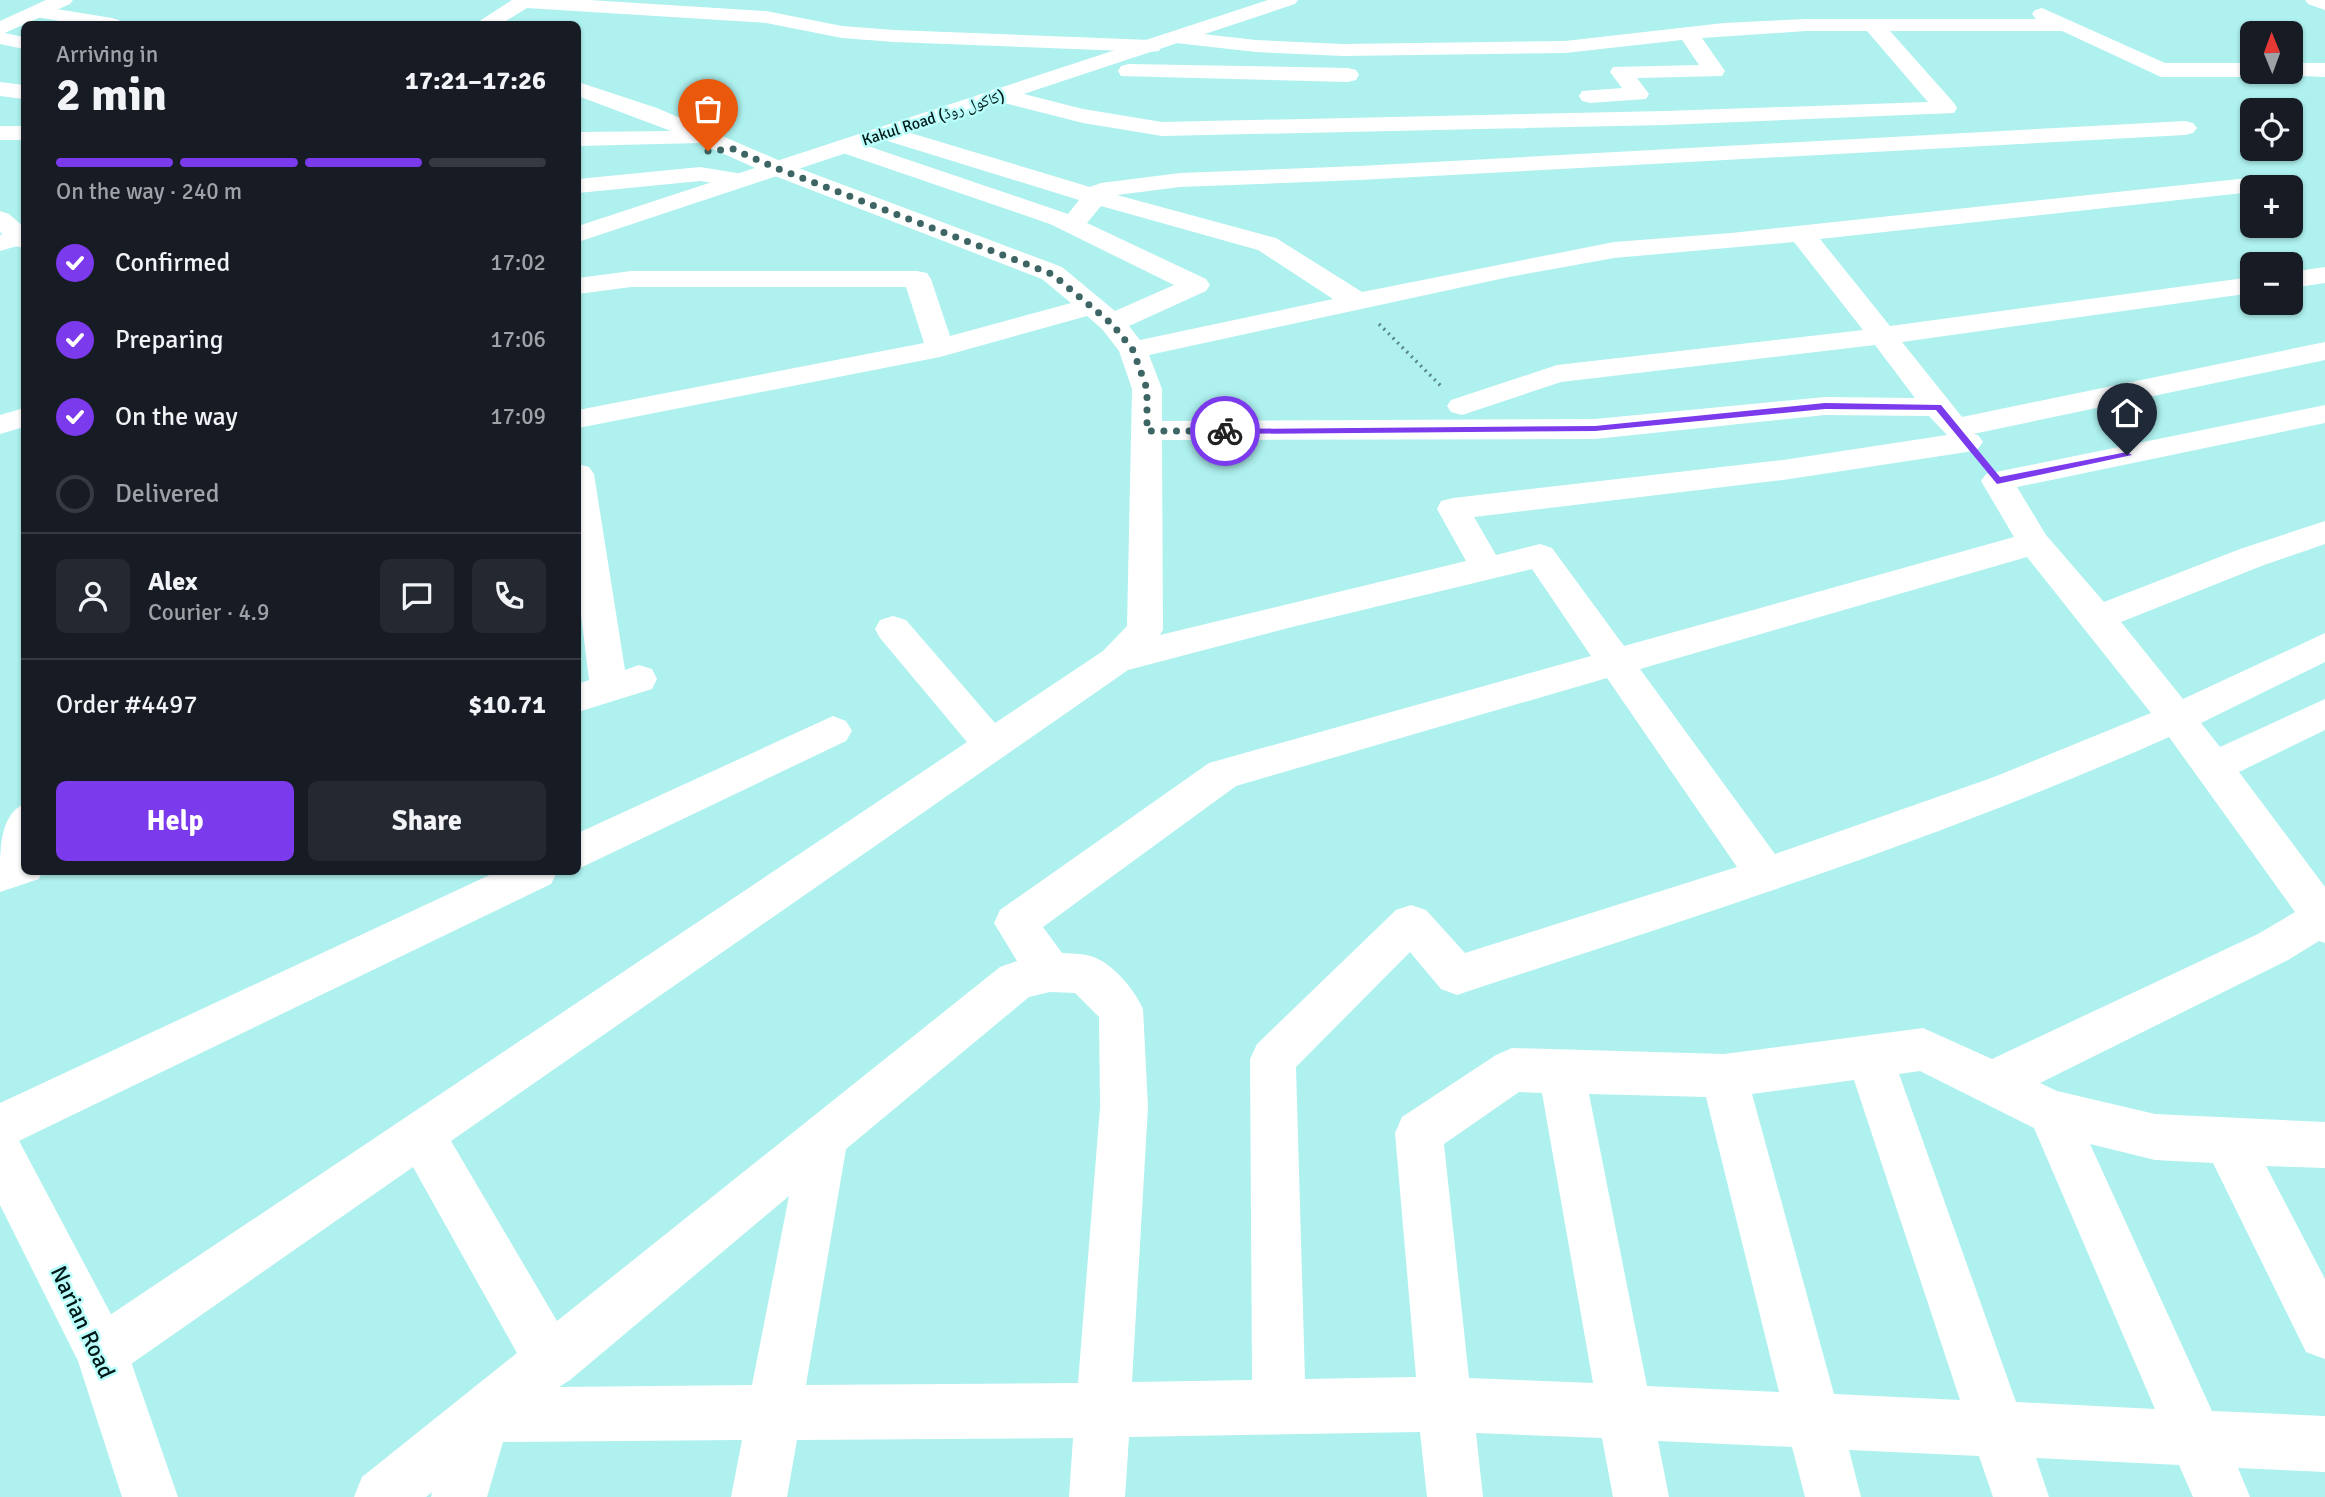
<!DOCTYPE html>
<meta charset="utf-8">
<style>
:root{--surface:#171b24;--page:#242831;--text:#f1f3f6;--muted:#9ea1a6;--line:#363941;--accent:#7c3aed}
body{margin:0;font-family:Signika,"Noto Naskh Arabic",sans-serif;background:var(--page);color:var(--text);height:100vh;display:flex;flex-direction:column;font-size:26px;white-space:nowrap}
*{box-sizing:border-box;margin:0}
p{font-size:23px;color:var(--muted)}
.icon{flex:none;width:38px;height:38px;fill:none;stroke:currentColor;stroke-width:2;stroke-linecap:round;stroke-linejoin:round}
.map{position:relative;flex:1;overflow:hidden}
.details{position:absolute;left:21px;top:21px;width:560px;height:854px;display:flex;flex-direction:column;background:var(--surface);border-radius:10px;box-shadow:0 2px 5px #0004}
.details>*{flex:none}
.needle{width:46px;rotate:359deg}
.fabs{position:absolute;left:2240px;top:21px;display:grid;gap:14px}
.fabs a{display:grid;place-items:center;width:63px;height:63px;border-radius:10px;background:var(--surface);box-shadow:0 2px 5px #0004;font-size:35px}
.pin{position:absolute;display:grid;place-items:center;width:60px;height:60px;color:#fff;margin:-72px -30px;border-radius:50% 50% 50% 0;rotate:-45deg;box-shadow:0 0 7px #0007}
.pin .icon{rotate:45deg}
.courier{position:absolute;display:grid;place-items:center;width:70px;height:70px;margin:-35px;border:5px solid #7c3aed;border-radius:50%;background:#fff;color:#222;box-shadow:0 2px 9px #0007}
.headline em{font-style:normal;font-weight:700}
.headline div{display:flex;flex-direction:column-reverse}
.headline{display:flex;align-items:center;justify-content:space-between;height:119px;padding:0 35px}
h1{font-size:46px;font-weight:700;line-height:52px}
.bar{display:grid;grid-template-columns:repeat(4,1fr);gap:10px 7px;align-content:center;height:84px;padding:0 35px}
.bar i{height:9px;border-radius:5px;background:var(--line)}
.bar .current{background:var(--accent)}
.bar p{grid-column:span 4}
.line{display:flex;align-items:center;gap:18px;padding:0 35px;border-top:2px solid var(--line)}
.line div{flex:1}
.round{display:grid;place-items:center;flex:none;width:74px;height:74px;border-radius:10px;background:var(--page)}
ol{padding:0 35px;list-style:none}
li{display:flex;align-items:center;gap:21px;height:77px}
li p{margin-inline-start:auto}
li .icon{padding:7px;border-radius:50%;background:var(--accent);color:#fff;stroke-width:4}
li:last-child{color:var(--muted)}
li i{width:38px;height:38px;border:4px solid var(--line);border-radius:50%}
.action{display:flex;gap:14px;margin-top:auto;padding:14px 35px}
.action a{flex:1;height:80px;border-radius:10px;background:var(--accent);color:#fff;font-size:28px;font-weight:700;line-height:80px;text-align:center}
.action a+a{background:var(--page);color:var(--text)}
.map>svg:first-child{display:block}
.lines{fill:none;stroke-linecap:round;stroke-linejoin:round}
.path{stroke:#598886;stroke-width:3.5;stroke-dasharray:2 4.5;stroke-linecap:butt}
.minor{fill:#fff;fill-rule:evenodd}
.major{fill:#fff;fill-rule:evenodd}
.highway{fill:#fff;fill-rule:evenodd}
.route{fill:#7c3aed}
.done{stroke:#3d6564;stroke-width:7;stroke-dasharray:0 12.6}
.labels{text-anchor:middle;stroke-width:5;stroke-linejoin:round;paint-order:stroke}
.far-street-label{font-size:16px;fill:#001a19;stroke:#bbfffc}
.near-street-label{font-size:23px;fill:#001a19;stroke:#bbfffc}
</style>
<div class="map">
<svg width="2325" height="1497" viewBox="0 0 2325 1497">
<rect width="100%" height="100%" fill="#aef1ef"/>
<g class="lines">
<!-- path -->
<path class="path" d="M1379,324L1442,387"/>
<!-- minor -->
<path class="minor" d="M512,0H589L766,11L842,26L894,30L1151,40L1159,41L1162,46L1159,51L1151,52L894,42L842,38L766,23L527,8L501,24H478L481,20Z
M2305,0H2325V10L2308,4Z
M38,6L112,18L119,20L122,24H77L31,16L28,12L31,8Z
M2042,8L2165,63H2252V72H2262L2252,77H2161L2062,31H1890L1954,103L1957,108L1954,113L1665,125L1162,136L1083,123L992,100L989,95L992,90L1000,88L1083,109L1162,122L1665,111L1928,102L1867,31H1806L1702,38L1725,71L1722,76L1637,78L1649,94L1646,99L1590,103L1582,101L1579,96L1582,91L1622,88L1610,72L1613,67L1699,65L1682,40L1565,53L1343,56L1256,52L1176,43L1169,41L1165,37L1169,33L1176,31L1256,40L1343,44L1565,41L1724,23L1806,19H2036L2032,14L2035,10Z
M0,32L24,37V49L0,44Z
M2291,63H2325V77L2283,75L2281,72H2291Z
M1129,64L1348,68L1356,70L1359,75L1356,80L1348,82L1121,76L1118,71L1121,66Z
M0,82L24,85V99L0,96Z
M578,82L657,108L785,163L1062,267L1115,311L1174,285L1050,224L837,151L833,146L837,141H853L1068,214L1079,200L878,138L874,133L878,128H894L1090,187L1101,183L1180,173L1359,166L2185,121L2193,123L2197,128L2193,133L2185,135L1359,180L1180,187L1117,195L1276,238L1362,292L1614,242L1731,233L2267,176L2276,178L2279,183L2276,187H2252V192L1820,239L1890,326L2252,277V293L1902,342L1962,417L2325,342V360L1973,434L1978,435L1983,442L1978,449L1967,452L1783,480L1474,517L1496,555L1540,544L1552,548L1624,646L2014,537L1981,481L1986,474L2325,405V423L2017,487L2046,535L2104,602L2240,549L2325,521V544L2264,565L2121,622L2183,699L2325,633V662L2201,723L2220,747L2325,699V730L2239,772L2325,887V943L2319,941L2288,960L2040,1083L2057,1091L2155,1114L2325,1122V1168L2266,1166L2325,1279V1359L2306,1352L2213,1163L2155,1160L2090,1144L2212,1411L2325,1416V1472L2238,1468L2250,1497H2193L2179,1465L2036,1458L2049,1497H1993L1979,1456L1849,1450L1861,1497H1805L1792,1447L1658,1441L1669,1497H1613L1602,1438L1476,1433L1483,1497H1427L1420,1432L1129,1437L1125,1497H1069L1073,1438L797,1440L787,1497H731L742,1440L503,1442L487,1497H431L432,1492L426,1497H354L362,1477L517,1353L413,1167L121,1371L102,1379L83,1371L75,1352L83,1333L967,742L880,638L875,629L880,620L893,616L906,620L995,723L1103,651L1127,626L1132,389L1119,351L1102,329L1087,316L940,357L578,428V410L924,343L906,287H631L578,294V278L631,271H917L927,273L931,279L950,336L1071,303L1042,279L767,173L699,143L578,146V132L671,131L578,96ZM1101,206L1258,250L1333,299L1140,340L1129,326L1206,291L1210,285L1206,279L1087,223ZM1794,242L1863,330L1557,365L1451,400L1447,406L1451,412L1462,415L1561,382L1875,345L1915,398L1825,397L1595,419L1162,421V389L1149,355L1509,277L1614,258ZM1825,415L1929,416L1947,435L1783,460L1453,498L1441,501L1437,509L1466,561L1160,635L1163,630L1162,440L1595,439ZM2027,557L2151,713L1994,777L1775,854L1640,669ZM1532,569L1591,656L1209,763L1000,910L994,923L1017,961L1000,967L557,1321L451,1141L1128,670L1292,627ZM1607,678L1737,867L1465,953L1426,910L1411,905L1396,910L1257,1044L1250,1059L1252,1380L1132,1382L1148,1107L1143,1009C1136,992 1117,969 1100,960C1088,953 1075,954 1062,953L1043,927L1236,786ZM2169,737L2295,912L2258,934L1992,1059L1923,1028L1724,1054L1512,1048L1496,1055L1402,1117L1395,1133L1416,1377L1305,1379L1296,1067L1410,952L1441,989L1457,995C1697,916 1938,840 2169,737ZM1050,992L1075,993L1099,1017L1100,1107L1078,1383L806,1385L846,1149L1029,997ZM1920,1071L2034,1128L2155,1409L2016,1402L1899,1074ZM1854,1080L1960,1400L1834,1394L1752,1094ZM1519,1092L1542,1093L1593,1383L1469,1378L1444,1144ZM1589,1094L1706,1097L1779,1392L1647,1386ZM789,1196L752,1385L559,1387L570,1380Z
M0,126H24V140H0Z
M700,167L749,175L752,180L749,185L740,187L700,181L578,193V179Z
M22,229L24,230V244L0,251V235Z
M2325,267V283L2291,288V272Z
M578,464L589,467L594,474L625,670L639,665L652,669L657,679L652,689L578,712V684L589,680L578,590Z
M833,716L846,721L852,731L846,741L578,869V833Z
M24,850V872H42L39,879L0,892V858Z
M496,872H557L551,884L0,1150V1103Z"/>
<!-- major -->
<path class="major" d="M1268,0H1298L1295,4L578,242V226Z
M0,211L9,214L24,227V248L15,246L0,232Z
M24,408V427L0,434V415Z
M24,804V855L15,872L0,877C0,848 0,815 24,804Z
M0,1130L17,1137L121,1333L178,1497H122L78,1361L0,1205Z"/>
<!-- highway -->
<path class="highway" d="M46,0H73L70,4L0,35V21Z"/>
</g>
<!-- route -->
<path class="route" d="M1825,403L1941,405L2000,477L2127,452L2132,455L1997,484L1936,410L1825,409L1595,431L1225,434L1220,431L1225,429L1595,426Z"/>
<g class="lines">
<!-- done -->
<path class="done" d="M708,151L733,149L776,168L1052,274L1112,324L1133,350L1147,389V431H1225"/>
</g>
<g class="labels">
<!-- far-street labels -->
<g class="far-street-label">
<text transform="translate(933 117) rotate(-18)" y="6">Kakul Road (کاکول روڈ)</text>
</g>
<!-- near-street labels -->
<g class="near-street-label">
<text transform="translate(83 1322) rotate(65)" y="8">Narian Road</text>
</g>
</g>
</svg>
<div class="fabs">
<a><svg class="needle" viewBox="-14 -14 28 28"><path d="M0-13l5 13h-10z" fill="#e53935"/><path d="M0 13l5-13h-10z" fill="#9ea1a6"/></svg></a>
<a><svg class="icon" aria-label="locate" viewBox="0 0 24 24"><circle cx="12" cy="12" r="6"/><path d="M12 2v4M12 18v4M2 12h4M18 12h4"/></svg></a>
<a>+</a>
<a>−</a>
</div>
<div class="pin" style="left:708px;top:151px;background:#ea580c"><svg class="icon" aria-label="bag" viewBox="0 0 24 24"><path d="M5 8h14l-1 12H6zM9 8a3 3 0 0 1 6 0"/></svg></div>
<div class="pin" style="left:2127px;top:455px;background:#1f2937"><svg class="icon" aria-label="home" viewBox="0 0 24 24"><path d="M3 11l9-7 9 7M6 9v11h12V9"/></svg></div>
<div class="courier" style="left:1225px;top:431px"><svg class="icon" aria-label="bike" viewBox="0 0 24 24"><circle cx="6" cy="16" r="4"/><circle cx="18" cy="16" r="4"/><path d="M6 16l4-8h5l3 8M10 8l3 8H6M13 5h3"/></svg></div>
<section class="details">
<div class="headline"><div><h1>2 min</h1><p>Arriving in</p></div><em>17:21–17:26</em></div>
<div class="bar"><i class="current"></i><i class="current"></i><i class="current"></i><i></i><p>On the way · 240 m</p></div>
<ol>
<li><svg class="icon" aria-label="check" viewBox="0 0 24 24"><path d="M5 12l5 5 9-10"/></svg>Confirmed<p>17:02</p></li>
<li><svg class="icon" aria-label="check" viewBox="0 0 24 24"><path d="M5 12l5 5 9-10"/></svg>Preparing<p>17:06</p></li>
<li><svg class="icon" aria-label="check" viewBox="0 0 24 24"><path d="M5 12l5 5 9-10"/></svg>On the way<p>17:09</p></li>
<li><i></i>Delivered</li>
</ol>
<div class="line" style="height:126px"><a class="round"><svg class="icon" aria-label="person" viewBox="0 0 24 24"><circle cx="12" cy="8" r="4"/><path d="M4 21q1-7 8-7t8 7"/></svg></a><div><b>Alex</b><p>Courier · 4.9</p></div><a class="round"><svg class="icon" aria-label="chat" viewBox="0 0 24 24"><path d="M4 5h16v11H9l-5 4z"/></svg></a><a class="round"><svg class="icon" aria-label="phone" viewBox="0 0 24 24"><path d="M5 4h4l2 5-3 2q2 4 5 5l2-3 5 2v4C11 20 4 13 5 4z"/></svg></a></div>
<div class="line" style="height:91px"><div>Order #4497</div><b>$10.71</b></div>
<div class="action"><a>Help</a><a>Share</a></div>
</section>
</div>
